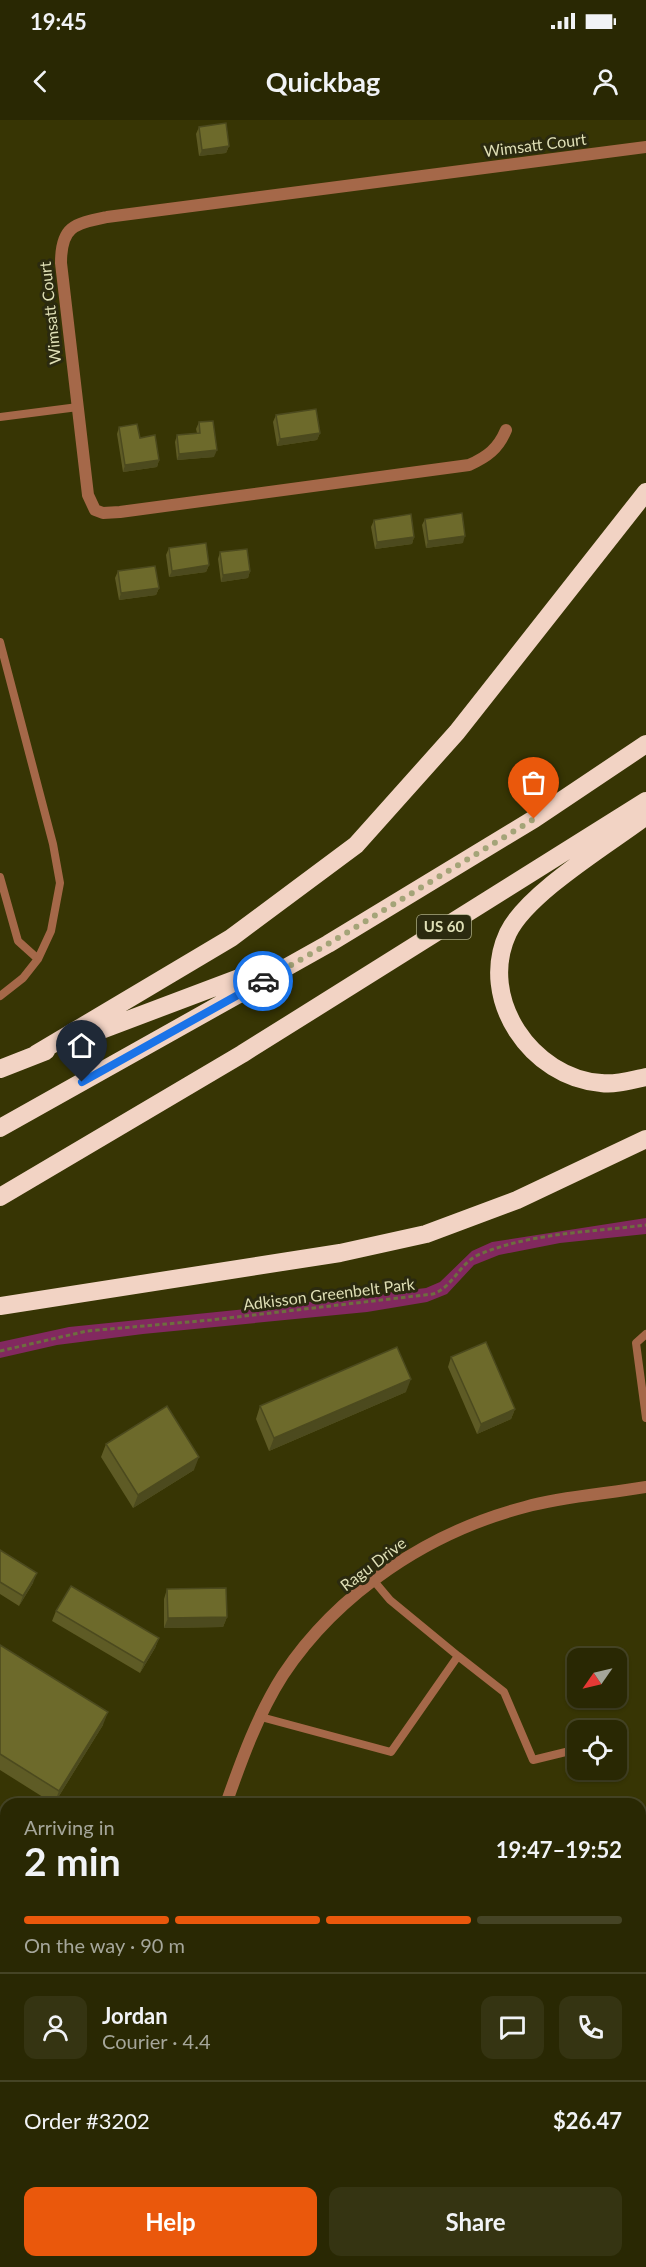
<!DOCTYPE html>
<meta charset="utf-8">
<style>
:root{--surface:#292803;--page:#353412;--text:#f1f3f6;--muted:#a5a69a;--line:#454425;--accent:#ea580c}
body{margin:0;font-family:Lato,sans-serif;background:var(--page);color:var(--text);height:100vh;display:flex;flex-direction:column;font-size:22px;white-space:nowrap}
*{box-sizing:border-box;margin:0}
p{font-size:20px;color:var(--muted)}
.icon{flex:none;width:33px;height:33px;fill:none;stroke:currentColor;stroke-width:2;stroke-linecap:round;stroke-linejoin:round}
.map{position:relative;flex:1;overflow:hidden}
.details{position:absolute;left:0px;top:1678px;width:646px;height:470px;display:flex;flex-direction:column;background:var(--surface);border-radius:18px 18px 0 0;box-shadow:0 2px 4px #0004,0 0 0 2px var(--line)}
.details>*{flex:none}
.needle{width:39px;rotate:236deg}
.controls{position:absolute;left:567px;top:1528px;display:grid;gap:12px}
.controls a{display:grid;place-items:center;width:60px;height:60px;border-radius:12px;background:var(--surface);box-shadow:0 2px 4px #0004,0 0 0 2px var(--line);font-size:30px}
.pin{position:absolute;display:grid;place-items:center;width:51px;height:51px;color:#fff;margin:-62px -26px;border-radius:50% 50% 50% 0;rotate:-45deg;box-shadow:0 0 6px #0007}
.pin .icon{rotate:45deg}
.courier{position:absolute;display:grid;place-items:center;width:60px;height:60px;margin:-30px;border:4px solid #1a73e8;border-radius:50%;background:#fff;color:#222;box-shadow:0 2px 8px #0007}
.headline em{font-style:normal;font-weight:700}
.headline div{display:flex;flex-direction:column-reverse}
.headline{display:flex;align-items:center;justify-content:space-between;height:102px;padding:0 24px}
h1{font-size:39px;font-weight:700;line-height:45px}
.bar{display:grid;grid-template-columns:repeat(4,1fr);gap:9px 6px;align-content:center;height:72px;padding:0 24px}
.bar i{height:8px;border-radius:4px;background:var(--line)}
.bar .active{background:var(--accent)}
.bar p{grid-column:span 4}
.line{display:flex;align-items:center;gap:15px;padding:0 24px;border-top:2px solid var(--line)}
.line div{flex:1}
.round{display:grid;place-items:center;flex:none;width:63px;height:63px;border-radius:12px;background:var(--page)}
.action{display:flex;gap:12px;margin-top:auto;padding:12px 24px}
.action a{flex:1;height:69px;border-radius:12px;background:var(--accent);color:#fff;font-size:24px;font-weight:700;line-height:69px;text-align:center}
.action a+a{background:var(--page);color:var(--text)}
.status{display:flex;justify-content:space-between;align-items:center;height:42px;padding:0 30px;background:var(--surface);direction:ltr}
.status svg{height:16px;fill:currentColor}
header{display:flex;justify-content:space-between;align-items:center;height:78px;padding:0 24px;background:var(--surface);font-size:27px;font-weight:700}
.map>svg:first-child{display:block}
.green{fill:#82295f}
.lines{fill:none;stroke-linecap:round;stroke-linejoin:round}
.path{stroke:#6e6d3f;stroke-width:3;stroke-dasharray:4.5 3;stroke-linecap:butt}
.service{stroke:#a56849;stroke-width:8}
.minor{stroke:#a56849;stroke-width:12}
.tertiary{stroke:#a56849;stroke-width:12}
.motorway{stroke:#f2d3c4;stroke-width:18}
.wall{fill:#5e5b25}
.shaded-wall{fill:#4c4a1e}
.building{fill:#6d6a2b;stroke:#4c4a1e;stroke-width:1.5}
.done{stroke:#a4a478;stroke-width:6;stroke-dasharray:0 10.8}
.route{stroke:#1a73e8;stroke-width:8}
.labels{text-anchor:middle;stroke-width:6;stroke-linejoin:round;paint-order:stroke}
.shield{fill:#2b2a0f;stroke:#a9a984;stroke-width:1.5}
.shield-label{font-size:15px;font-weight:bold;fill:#dfdfb6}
.street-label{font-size:16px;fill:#dfdfb6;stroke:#2b2a0f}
</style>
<div class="status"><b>19:45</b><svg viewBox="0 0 49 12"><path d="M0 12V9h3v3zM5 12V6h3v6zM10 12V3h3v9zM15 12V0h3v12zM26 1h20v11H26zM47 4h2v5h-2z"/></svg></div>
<header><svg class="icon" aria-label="back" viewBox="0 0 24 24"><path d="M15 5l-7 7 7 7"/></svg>Quickbag<svg class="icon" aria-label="person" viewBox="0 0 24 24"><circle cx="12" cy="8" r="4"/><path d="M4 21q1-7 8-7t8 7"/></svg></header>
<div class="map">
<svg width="646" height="2147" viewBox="0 0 646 2147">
<rect width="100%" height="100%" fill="#373504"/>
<!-- green -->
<path class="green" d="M646,1098V1114L560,1123L499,1135L474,1145L447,1174L427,1182L367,1192L143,1214L57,1225L0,1238V1222L69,1207L275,1186L426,1168L440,1162L472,1131L492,1122Z"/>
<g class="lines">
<!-- path -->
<path class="path" d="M0,1231L87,1211L211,1200L433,1174C453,1167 459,1144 478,1135C529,1113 591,1112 646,1105"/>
<!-- service -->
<path class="service" d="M0,297L78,287
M0,522L53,724L60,763L51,811L38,839L23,858L0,876
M0,757L18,821L38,839
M646,1214L636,1223L646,1298
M458,1536L504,1572L533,1640L578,1629
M261,1597L391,1632L458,1536L390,1480L374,1461
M0,1747L6,1750
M0,1896L6,1879
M0,1963L6,1965"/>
<!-- minor -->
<path class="minor" d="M506,310C498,329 487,337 469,345L120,392L103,393L95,390L88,375L61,143C61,106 74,104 107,97L646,27"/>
<!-- tertiary -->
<path class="tertiary" d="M226,1684C241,1641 258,1594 283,1555C338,1472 429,1412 525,1387C564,1376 606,1374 646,1367
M67,2147L68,2142"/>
<!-- motorway -->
<path class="motorway" d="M646,696C609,724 527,773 508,813C477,879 532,958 601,963C616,965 631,960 646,957
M80,918L271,846
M36,934L231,818L356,725L457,612L646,372
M0,949L46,931
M0,1008L328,824L534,699L646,624
M0,1077L242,934L646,681
M0,1186L340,1133L426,1114L517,1080L646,1019"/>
</g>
<!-- wall -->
<path class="wall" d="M199,7L229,26L226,33L199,36L196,14Z
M276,295L320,313L317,320L277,326L273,302Z
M199,302L214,337L177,340L175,322L177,315L197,313L196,309Z
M119,307L140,318L159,340L157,347L123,352L117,314Z
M425,399L463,423L426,428L422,405Z
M374,400L414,417L412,424L375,429L371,407Z
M169,428L209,445L206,452L169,457L166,435Z
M220,432L250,451L248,458L221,462L218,439Z
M118,451L159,468L156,475L119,480L115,458Z
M451,1237L515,1289L511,1299L477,1314L448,1247Z
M406,1272L269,1331L256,1299L260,1286Z
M106,1324L194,1350L133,1388L101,1337Z
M0,1430L33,1463L19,1486L0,1474Z
M167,1469L227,1497L223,1507L164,1508V1479Z
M56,1491L159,1518L155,1528L140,1553L52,1501Z
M0,1525L103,1605L54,1684L0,1650Z"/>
<!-- shaded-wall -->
<path class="shaded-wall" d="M229,26L226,33L199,36L202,30Z
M320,313L317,320L277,326L280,319Z
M217,330L214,337L177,340L179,334Z
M159,340L157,347L123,352L125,345Z
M465,416L463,423L426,428L428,421Z
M414,417L412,424L375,429L377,422Z
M209,445L206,452L169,457L172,451Z
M250,451L248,458L221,462L223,455Z
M159,468L156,475L119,480L121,473Z
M411,1259L406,1272L269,1331L274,1318Z
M515,1289L511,1299L477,1314L481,1304Z
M199,1337L194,1350L133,1388L138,1375Z
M37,1453L33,1463L19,1486L23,1476Z
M227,1497L223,1507L164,1508L168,1498Z
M159,1518L155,1528L140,1553L144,1543Z
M108,1592L103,1605L54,1684L59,1671Z
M640,2016L646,2017V2030H640Z"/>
<!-- building -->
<path class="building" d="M226,3L229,26L202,30L199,7Z
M316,289L320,313L280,319L276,295Z
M213,301L217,330L179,334L177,315L200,313L199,302Z
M137,304L140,318L155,315L159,340L125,345L119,307Z
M462,393L465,416L428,421L425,399Z
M411,394L414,417L377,422L374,400Z
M206,423L209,445L172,451L169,428Z
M247,429L250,451L223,455L220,432Z
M155,446L159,468L121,473L118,451Z
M486,1222L515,1289L481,1304L451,1237Z
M397,1227L411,1259L274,1318L260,1286Z
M167,1286L199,1337L138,1375L106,1324Z
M0,1430L37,1453L23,1476L0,1462Z
M71,1466L159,1518L144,1543L56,1491Z
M226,1468L227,1497L168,1498L167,1469Z
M0,1525L108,1592L59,1671L0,1634Z
M640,1843H646V2017L640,2016Z"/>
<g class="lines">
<!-- done -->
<path class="done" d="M263,861L328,824L534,699"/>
<!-- route -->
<path class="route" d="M82,962L263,861"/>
</g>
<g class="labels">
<!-- shield labels -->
<rect class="shield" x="417" y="795" width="54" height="24" rx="4.5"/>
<g class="shield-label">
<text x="444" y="812">US 60</text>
</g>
<!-- street labels -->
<g class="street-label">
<text transform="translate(535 25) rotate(-7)" y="6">Wimsatt Court</text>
<text transform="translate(50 193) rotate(-96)" y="6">Wimsatt Court</text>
<text transform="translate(329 1174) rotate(-7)" y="6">Adkisson Greenbelt Park</text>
<text transform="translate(373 1444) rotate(-37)" y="6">Ragu Drive</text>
</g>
</g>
</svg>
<div class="controls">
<a><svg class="needle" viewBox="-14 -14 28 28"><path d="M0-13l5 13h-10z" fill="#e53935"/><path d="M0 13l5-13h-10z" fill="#a5a69a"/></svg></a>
<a><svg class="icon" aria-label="locate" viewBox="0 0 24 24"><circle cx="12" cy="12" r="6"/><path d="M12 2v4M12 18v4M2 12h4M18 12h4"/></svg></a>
</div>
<div class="pin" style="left:534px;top:699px;background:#ea580c"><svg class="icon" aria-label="bag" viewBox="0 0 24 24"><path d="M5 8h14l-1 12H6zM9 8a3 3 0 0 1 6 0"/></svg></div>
<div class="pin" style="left:82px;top:962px;background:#1f2937"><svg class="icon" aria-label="home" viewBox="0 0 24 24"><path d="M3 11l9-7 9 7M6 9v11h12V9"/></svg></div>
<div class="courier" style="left:263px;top:861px"><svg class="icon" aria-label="car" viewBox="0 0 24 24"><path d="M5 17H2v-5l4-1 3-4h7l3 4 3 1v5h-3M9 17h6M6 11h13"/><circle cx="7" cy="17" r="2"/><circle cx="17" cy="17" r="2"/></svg></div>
<section class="details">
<div class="headline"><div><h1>2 min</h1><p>Arriving in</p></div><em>19:47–19:52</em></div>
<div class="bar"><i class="active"></i><i class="active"></i><i class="active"></i><i></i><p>On the way · 90 m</p></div>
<div class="line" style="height:108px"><a class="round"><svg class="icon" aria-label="person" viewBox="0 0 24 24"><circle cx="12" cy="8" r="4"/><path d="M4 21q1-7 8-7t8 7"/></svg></a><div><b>Jordan</b><p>Courier · 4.4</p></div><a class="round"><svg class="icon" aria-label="chat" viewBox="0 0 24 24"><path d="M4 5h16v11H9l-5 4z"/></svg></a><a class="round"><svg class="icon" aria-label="phone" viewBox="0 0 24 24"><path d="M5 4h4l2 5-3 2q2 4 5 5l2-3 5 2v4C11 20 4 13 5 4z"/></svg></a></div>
<div class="line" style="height:78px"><div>Order #3202</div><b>$26.47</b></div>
<div class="action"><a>Help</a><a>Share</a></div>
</section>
</div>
